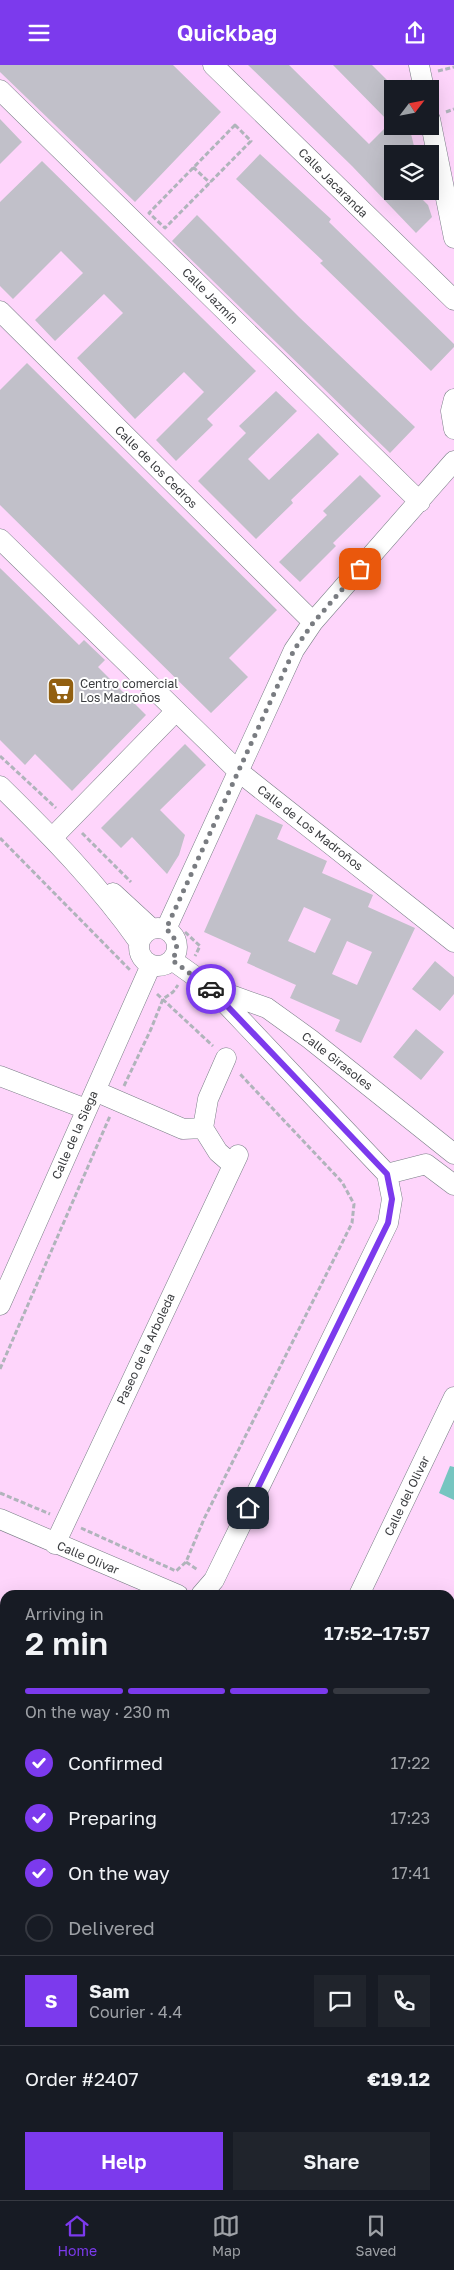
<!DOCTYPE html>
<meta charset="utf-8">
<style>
:root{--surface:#171b24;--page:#20242c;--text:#f1f3f6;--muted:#9ea1a6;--line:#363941;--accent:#7c3aed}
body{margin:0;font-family:"Golos Text",sans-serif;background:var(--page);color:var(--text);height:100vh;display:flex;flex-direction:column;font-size:19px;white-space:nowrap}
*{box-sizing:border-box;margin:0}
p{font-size:16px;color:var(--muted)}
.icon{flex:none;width:28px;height:28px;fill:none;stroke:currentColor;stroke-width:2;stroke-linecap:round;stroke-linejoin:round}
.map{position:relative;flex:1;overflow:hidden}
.sheet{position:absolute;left:0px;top:1525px;width:455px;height:610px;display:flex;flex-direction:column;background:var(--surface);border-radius:15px 15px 0 0;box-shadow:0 5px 20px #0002}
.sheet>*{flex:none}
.needle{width:32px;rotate:58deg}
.buttons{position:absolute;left:384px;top:15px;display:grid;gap:10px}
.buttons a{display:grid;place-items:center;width:55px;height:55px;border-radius:0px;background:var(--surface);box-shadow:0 5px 20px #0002;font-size:25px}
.pin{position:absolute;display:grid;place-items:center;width:42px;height:42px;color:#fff;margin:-21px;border-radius:10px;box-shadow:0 2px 8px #0006}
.courier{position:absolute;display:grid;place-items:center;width:50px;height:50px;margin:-25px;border:4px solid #7c3aed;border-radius:50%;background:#fff;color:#222;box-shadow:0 1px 6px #0007}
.head em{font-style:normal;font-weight:600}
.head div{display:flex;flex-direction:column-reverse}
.head{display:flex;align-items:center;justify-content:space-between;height:85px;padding:0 25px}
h1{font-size:32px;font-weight:600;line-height:38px}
.bar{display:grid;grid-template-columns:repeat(4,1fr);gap:8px 5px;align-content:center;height:60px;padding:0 25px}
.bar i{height:6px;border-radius:4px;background:var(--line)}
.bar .selected{background:var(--accent)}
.bar p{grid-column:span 4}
.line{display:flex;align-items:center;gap:12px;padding:0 25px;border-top:1px solid var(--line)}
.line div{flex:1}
.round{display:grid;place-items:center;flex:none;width:52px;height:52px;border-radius:0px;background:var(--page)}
ol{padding:0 25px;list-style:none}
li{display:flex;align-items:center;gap:15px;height:55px}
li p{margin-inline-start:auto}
li .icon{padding:5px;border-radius:50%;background:var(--accent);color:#fff;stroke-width:4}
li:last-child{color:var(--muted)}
li i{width:28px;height:28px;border:2px solid var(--line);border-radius:50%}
.cta{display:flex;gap:10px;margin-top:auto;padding:10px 25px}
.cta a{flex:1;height:58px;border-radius:0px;background:var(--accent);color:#fff;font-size:20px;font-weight:600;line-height:58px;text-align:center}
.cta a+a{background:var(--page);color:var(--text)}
header{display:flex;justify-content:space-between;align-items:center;height:65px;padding:0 25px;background:var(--accent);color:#fff;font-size:22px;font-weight:600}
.menu{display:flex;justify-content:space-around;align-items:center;height:70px;border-top:1px solid var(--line);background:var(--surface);font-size:14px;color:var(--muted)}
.menu a{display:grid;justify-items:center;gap:2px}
.menu .selected{color:var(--accent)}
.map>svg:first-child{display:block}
.green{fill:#fed5fb;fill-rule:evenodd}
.water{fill:#76c5c0}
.building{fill:#c1c0c9;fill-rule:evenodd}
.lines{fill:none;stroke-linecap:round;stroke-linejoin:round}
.street-casing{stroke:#797e86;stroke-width:21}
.secondary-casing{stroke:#797e86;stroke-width:29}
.primary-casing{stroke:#cfd0d1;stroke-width:29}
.path{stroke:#b0b4bb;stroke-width:3;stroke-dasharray:5 2.5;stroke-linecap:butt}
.street{stroke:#fff;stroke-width:20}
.secondary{stroke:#fff;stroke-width:28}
.primary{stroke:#98e1fa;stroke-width:28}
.done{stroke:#797c81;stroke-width:5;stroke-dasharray:0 9}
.route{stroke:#7c3aed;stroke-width:6}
.labels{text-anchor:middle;stroke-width:4;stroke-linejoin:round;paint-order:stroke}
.street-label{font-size:12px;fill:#393b3e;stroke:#fff}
.poi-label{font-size:12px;fill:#393b3e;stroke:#fff;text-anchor:start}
</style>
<header><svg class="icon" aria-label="menu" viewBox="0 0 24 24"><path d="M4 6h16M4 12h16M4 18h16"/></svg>Quickbag<svg class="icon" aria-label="share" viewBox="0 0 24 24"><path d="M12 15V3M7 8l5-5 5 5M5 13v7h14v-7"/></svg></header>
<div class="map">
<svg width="454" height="2135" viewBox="0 0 454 2135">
<rect width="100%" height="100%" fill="#eff4fd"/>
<!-- green -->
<path class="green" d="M0,0H454V2135H0ZM392,24H430V61H392ZM392,89H430V126H392ZM5,1530H450V2130H5Z"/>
<!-- water -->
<path class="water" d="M450,1401L454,1402V1435L439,1428Z"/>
<!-- building -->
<path class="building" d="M0,0H173L221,47L135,137L0,7Z
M248,0H289L369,79L387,61H409L416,89H392V126H414L428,140L432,152L416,168L352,101Z
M333,0H372L392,20V60Z
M0,54L22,77L0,99Z
M260,89L331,154L329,157L454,279V282L431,306L320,198L323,196L236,114Z
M42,96L256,306L207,354L213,360L176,396L156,375L204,327L184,307L135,354L77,293L123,248L104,229L55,276L35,255L83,208L61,186L13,234L0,221V137Z
M197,150L299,252L415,362L390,388L172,176Z
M27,298L277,545L229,593L248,612L211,648L0,440V325Z
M276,326L297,346L248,394L269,415L318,368L339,389L291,435L293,438L256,474L198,416L246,368L239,361Z
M360,410L381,431L333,478L336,481L300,517L279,497L327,450L323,446Z
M0,503L79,580L84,575L105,595L98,602L146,650L72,726L35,689L25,700L0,675Z
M185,679L206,700L160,745L185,770L179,790L167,809L132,772L121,783L101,763Z
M256,749L283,760L277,774L327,796L322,808L373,830L368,842L415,863L361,978L335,966L340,955L290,933L296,920L247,898L251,888L204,867ZM304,842L331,854L315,888L288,876ZM347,876L372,887L357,920L332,909Z
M435,896L454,912V929L440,946L412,924Z
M416,964L444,987L421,1015L393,992Z"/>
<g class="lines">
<!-- street casing -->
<g class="street-casing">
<path id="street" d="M213,0L454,235
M419,0L424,24
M0,25L420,437
M430,54L454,173
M0,246L313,557
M454,334L451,346L454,364
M0,474L238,706L454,877
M0,721C50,770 99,820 139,877
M53,772L176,646
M113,828L151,863
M139 882a19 19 0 1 1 38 0a19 19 0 1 1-38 0Z
M166,864L294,585L313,557L454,396
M172,895L210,922L387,1109L426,1099L454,1120
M214,924L267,943L310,974L454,1089
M226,993L208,1034L203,1063L218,1087L233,1100
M0,1011L86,1044
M95,1026L183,1064L203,1063
M0,1240L151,900
M0,1454L178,1530
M55,1479L238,1090
M201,1530L214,1515L388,1158L392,1134L387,1109
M359,1530L454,1332
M0,1599L5,1601
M450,1648L454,1642
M0,1824L5,1827
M0,1855L5,1863"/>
</g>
<!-- secondary casing -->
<g class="secondary-casing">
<path id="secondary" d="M164,2135V2130"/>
</g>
<!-- primary casing -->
<g class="primary-casing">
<path id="primary" d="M450,1821L454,1816
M450,1863L454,1859
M0,2063L5,2061
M115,2135V2130"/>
</g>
<!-- path -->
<path class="path" d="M438,6L454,2
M446,47L454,44
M235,60L251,76L165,163L149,148Z
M193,102L210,118
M0,691L56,743
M82,768L131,817
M0,773L130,905
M185,867L200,881L195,891
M157,929L213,981
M124,1021L151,964L163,934L173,927L178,920
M0,1304L110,1051
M0,1428L50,1449
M81,1463L176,1506L186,1497L204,1454L352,1158L354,1139L342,1117L240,1009
M186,1497L198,1505
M450,1702L454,1696
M0,1890L2,1885L5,1888"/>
<!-- street -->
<use href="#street" class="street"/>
<!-- secondary -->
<use href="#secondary" class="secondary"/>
<!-- primary -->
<use href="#primary" class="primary"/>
</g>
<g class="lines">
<!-- done -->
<path class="done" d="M211,924L172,895C180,882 177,874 166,864L294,585L313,558L360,504"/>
<!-- route -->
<path class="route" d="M211,924L387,1109L392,1134L388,1158L248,1443"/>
</g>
<!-- icons -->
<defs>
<g id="supermarket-square" transform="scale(1.4375)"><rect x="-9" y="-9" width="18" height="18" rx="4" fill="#926011" stroke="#fff"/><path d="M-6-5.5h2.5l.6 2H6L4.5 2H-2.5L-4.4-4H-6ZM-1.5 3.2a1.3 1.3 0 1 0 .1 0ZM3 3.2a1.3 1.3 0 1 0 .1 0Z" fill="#fff"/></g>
</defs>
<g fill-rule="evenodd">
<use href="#supermarket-square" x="61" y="626"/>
</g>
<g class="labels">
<!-- street labels -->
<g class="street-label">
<text transform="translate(333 118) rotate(45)" y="4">Calle Jacaranda</text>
<text transform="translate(210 231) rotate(45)" y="4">Calle Jazmín</text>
<text transform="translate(156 402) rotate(45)" y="4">Calle de los Cedros</text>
<text transform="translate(310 763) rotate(38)" y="4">Calle de Los Madroños</text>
<text transform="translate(337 996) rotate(38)" y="4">Calle Girasoles</text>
<text transform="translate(75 1070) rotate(-66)" y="4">Calle de la Siega</text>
<text transform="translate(146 1284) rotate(-65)" y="4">Paseo de la Arboleda</text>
<text transform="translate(407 1431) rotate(-64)" y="4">Calle del Olivar</text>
<text transform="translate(88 1493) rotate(23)" y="4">Calle Olivar</text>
</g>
<!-- poi labels -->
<g class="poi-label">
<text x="80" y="623">Centro comercial<tspan x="80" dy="14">Los Madroños</tspan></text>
</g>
</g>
</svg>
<div class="buttons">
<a><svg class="needle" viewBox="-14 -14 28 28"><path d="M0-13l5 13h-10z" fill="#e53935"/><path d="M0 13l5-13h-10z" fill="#9ea1a6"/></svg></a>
<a><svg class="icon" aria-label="layers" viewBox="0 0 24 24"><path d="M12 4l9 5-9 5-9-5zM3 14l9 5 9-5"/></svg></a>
</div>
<div class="pin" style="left:360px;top:504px;background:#ea580c"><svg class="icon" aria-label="bag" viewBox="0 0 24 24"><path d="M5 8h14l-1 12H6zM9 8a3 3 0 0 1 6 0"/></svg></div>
<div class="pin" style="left:248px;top:1443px;background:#1f2937"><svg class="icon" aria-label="home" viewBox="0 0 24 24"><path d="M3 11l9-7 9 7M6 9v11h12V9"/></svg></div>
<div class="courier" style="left:211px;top:924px"><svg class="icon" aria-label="car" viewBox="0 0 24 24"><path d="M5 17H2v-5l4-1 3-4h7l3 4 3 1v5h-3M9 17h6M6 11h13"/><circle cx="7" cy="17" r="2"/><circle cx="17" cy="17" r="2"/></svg></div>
<section class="sheet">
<div class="head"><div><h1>2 min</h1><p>Arriving in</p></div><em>17:52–17:57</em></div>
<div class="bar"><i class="selected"></i><i class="selected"></i><i class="selected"></i><i></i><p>On the way · 230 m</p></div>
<ol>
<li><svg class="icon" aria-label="check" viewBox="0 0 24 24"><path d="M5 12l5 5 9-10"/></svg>Confirmed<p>17:22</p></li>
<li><svg class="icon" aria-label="check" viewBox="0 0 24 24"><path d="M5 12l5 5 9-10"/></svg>Preparing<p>17:23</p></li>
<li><svg class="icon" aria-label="check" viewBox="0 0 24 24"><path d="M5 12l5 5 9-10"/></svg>On the way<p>17:41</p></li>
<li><i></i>Delivered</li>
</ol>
<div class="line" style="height:90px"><b class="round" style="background:var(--accent);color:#fff">S</b><div><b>Sam</b><p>Courier · 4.4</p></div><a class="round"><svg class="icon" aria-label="chat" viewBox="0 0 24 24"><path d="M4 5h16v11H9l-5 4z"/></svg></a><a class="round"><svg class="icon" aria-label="phone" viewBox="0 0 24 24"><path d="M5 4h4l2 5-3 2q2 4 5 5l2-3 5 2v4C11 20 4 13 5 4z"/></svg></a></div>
<div class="line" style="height:65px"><div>Order #2407</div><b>€19.12</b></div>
<div class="cta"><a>Help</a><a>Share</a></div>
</section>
</div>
<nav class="menu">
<a class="selected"><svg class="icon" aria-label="home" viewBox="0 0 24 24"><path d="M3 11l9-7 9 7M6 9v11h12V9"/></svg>Home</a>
<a><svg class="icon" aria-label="map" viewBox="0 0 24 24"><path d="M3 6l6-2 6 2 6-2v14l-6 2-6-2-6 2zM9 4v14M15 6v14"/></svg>Map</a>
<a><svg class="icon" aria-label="saved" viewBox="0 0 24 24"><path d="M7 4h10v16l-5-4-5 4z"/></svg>Saved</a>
</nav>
